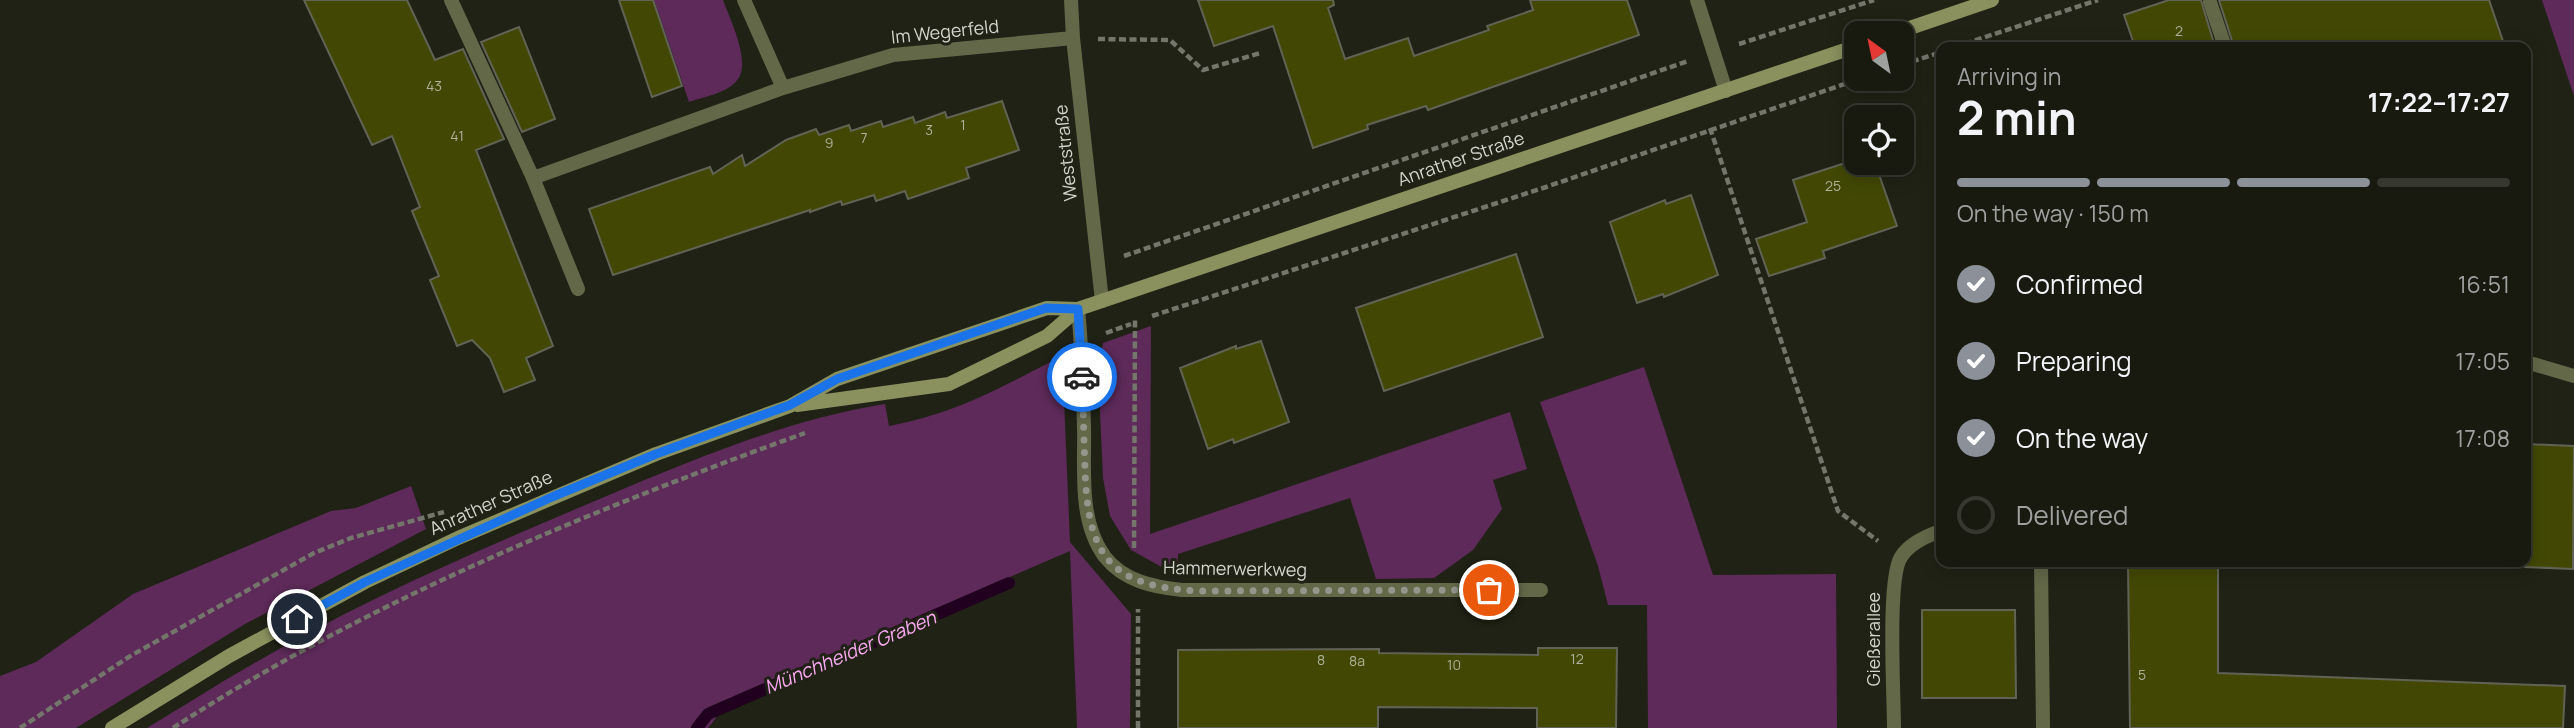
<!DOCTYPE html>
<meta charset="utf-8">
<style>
:root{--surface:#181a10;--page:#25271e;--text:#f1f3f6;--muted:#9fa19f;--line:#363830;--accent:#8c9099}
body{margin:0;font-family:Manrope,sans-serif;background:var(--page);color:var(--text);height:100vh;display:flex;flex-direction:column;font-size:26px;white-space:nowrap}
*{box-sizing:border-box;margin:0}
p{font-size:23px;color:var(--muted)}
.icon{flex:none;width:38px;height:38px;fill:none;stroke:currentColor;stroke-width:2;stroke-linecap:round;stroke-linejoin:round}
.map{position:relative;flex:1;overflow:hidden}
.panel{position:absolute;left:1936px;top:42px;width:595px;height:525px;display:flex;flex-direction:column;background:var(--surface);border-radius:14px;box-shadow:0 4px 18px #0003,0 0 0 2px var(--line)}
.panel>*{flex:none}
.needle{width:46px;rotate:327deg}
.controls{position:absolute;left:1844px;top:21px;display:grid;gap:14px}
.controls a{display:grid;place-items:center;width:70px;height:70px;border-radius:14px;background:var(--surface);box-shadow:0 4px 18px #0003,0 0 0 2px var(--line);font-size:35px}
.pin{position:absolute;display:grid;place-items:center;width:60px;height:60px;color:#fff;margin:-30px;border:4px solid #fff;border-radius:50%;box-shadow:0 2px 7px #0007}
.courier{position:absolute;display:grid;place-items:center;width:70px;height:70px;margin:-35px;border:5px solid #1a73e8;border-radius:50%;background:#fff;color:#222;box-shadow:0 2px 9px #0007}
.headline em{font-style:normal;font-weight:700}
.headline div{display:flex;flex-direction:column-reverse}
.headline{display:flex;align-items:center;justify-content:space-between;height:119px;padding:0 21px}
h1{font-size:46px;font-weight:700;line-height:52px}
.bar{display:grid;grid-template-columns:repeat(4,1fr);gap:10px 7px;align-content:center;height:84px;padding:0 21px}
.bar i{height:9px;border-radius:5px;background:var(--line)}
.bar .current{background:var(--accent)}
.bar p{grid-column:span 4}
ol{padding:0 21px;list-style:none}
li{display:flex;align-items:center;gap:21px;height:77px}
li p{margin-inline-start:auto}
li .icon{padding:7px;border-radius:50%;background:var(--accent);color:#fff;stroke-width:4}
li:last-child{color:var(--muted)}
li i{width:38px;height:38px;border:4px solid var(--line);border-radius:50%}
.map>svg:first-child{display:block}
.green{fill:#5d2a59}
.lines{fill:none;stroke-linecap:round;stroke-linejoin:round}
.stream{stroke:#21001f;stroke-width:12}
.building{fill:#424804;stroke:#616355;stroke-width:2}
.path{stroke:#74756b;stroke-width:4.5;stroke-dasharray:7 3.5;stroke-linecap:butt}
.lane{stroke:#636849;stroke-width:14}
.street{stroke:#636849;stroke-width:14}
.secondary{stroke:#8a915e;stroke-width:14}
.done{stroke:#94968c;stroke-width:7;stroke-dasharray:0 12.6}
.route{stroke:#1a73e8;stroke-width:9}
.labels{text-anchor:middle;stroke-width:6;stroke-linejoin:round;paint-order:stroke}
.number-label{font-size:14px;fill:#afb19a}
.street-label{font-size:18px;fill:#d3d4cc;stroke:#202215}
.water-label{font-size:19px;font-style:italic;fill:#fda9f4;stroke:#202215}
</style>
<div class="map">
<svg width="2574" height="728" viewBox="0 0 2574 728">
<rect width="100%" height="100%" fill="#202215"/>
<!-- green -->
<path class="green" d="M654,0H723C730,19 751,62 738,79C729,93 703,97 689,102Z
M2542,0H2574V96Z
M1151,326L1150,534L1510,412L1527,469L1493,480L1502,509L1473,550L1434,578L1376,579L1350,498L1178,554V576L1131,550L1110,516L1103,478L1098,367L1103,343Z
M1060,357L1063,376L1070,542L1131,614L1130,728H1077L1070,551L709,707L716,718L708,728H147C182,707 216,685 251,665C365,598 488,546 609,495C697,458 790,419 885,404L889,426C957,413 1000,388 1060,357Z
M1644,367L1713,575L1836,574L1837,728H1648L1647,605H1608L1598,566L1540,402Z
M411,486L426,529L245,624L76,728H0V676L36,662L133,594L331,511L356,508Z"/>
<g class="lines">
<!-- stream -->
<path class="stream" d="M697,728L708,714L1009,583"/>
</g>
<!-- building -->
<path class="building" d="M304,0H407L435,60L463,49L504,139L476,150L553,346L526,358L535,380L504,392L490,358L472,340L457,346L430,280L439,276L412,211L420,207L392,136L372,145Z
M619,0H653L682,86L652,97Z
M1198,0H1333L1334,5L1328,8L1345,59L1408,38L1414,56L1489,30L1487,26L1533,10L1530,0H1627L1639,35L1428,110L1426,106L1367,125L1368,129L1313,148L1273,26L1214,46Z
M2169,0H2201L2215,47H2135L2124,15Z
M2219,0H2489L2505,47H2234Z
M519,27L555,119L522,132L481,42Z
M1002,101L1019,150L966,168L969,178L908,199L905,191L876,201L874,195L842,205L841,201L810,212V210L613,275L589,209L710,167L713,174L742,155L745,166L786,140L816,129L819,135L849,125L851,131L881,121L883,127L913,117L915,123L945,112L947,118Z
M1845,163H1875L1897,226L1823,251L1825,258L1769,276L1756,239L1807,222L1793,180Z
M1691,195L1718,275L1664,297L1663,294L1637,303L1610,222L1665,200L1666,204Z
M1516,254L1543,337L1384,391L1356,308Z
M1261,341L1289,422L1234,443L1233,439L1208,449L1180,368L1236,346V349Z
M2525,444L2574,446L2573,569L2525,567Z
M2128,562H2218V673L2565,686L2563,728H2130Z
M1922,610H2015L2016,698H1922Z
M1538,648H1617L1616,728H1537V708L1378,707V728H1178V650L1379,649V653L1538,655Z"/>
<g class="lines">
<!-- path -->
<path class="path" d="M1098,39L1170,40L1203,70L1260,53
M1739,44L1874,0
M1955,47L2098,0
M1902,65L1941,52
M1710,128L1838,511L1878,541
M1124,256L1688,61
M1152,316L1546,187L1859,79
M1106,333L1131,324
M1134,548L1135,319
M20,728L132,655L314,553L351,538L444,512
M173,728C368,601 587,512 805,433
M1138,728V609"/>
<!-- lane -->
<path class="lane" d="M1078,309C1082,348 1083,387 1084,427C1085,469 1078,521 1105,557C1124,581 1153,587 1182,590H1541"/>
<!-- street -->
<path class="street" d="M451,0L533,178L783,88
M744,0L783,88L893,55L1073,38
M1071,0L1073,38L1102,301
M1697,0L1726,91
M2210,2L2225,47
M533,178L578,289
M2525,365L2533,364L2574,376
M2041,562L2043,728
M1894,728C1894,696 1887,578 1901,557C1909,544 1926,536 1941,531"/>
<!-- secondary -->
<path class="secondary" d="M1895,33L1992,0
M797,405L949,384L1047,336L1078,309
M112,728L229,656L365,582L458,538L656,454L790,406L837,379L1047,308L1078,309L1857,46"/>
</g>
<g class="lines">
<!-- done -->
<path class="done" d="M1082,377C1083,408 1084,439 1085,470C1088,557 1110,587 1200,591L1489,590"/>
<!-- route -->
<path class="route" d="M297,619L365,582L552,497L656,454L790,405L837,379L1046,308L1078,309L1082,377"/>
</g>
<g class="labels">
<!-- number labels -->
<g class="number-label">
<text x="2179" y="36">2</text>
<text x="434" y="91">43</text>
<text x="963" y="130">1</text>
<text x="929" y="135">3</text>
<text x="457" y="141">41</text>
<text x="864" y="143">7</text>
<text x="829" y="148">9</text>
<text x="1833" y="191">25</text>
<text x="1577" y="664">12</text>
<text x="1321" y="665">8</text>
<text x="1357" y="666">8a</text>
<text x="1454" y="670">10</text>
<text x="2142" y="680">5</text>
</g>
<!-- street labels -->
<g class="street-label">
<text transform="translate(945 32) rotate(-6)" y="6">Im Wegerfeld</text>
<text transform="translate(1066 153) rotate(-96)" y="6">Weststraße</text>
<text transform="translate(1461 159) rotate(-19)" y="6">Anrather Straße</text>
<text transform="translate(491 503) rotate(-24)" y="6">Anrather Straße</text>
<text transform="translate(1235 569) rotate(1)" y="6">Hammerwerkweg</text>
<text transform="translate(1874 639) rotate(-90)" y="6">Gießerallee</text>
</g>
<!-- water labels -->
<g class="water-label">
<text transform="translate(850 652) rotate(-23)" y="7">Münchheider Graben</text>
</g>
</g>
</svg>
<div class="controls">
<a><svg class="needle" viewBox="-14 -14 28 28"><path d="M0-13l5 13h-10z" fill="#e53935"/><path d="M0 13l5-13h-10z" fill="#9fa19f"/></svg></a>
<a><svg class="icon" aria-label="locate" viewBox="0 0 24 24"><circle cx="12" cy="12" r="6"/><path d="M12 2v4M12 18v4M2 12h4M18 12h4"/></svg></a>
</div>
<div class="pin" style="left:1489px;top:590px;background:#ea580c"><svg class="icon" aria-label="bag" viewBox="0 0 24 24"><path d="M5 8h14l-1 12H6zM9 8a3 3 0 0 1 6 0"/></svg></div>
<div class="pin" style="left:297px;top:619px;background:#1f2937"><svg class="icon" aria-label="home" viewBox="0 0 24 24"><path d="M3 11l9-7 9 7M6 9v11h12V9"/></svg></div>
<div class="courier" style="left:1082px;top:377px"><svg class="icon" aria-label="car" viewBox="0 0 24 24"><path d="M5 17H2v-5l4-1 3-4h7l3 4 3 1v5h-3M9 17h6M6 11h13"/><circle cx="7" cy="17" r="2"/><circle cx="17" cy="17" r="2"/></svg></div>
<section class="panel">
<div class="headline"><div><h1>2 min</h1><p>Arriving in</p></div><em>17:22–17:27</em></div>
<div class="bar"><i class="current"></i><i class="current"></i><i class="current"></i><i></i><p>On the way · 150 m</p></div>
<ol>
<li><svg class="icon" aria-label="check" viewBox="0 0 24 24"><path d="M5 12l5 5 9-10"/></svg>Confirmed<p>16:51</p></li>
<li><svg class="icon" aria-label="check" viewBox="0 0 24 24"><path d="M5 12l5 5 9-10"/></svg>Preparing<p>17:05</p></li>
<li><svg class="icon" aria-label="check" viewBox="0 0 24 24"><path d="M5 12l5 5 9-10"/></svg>On the way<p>17:08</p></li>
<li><i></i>Delivered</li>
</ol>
</section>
</div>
